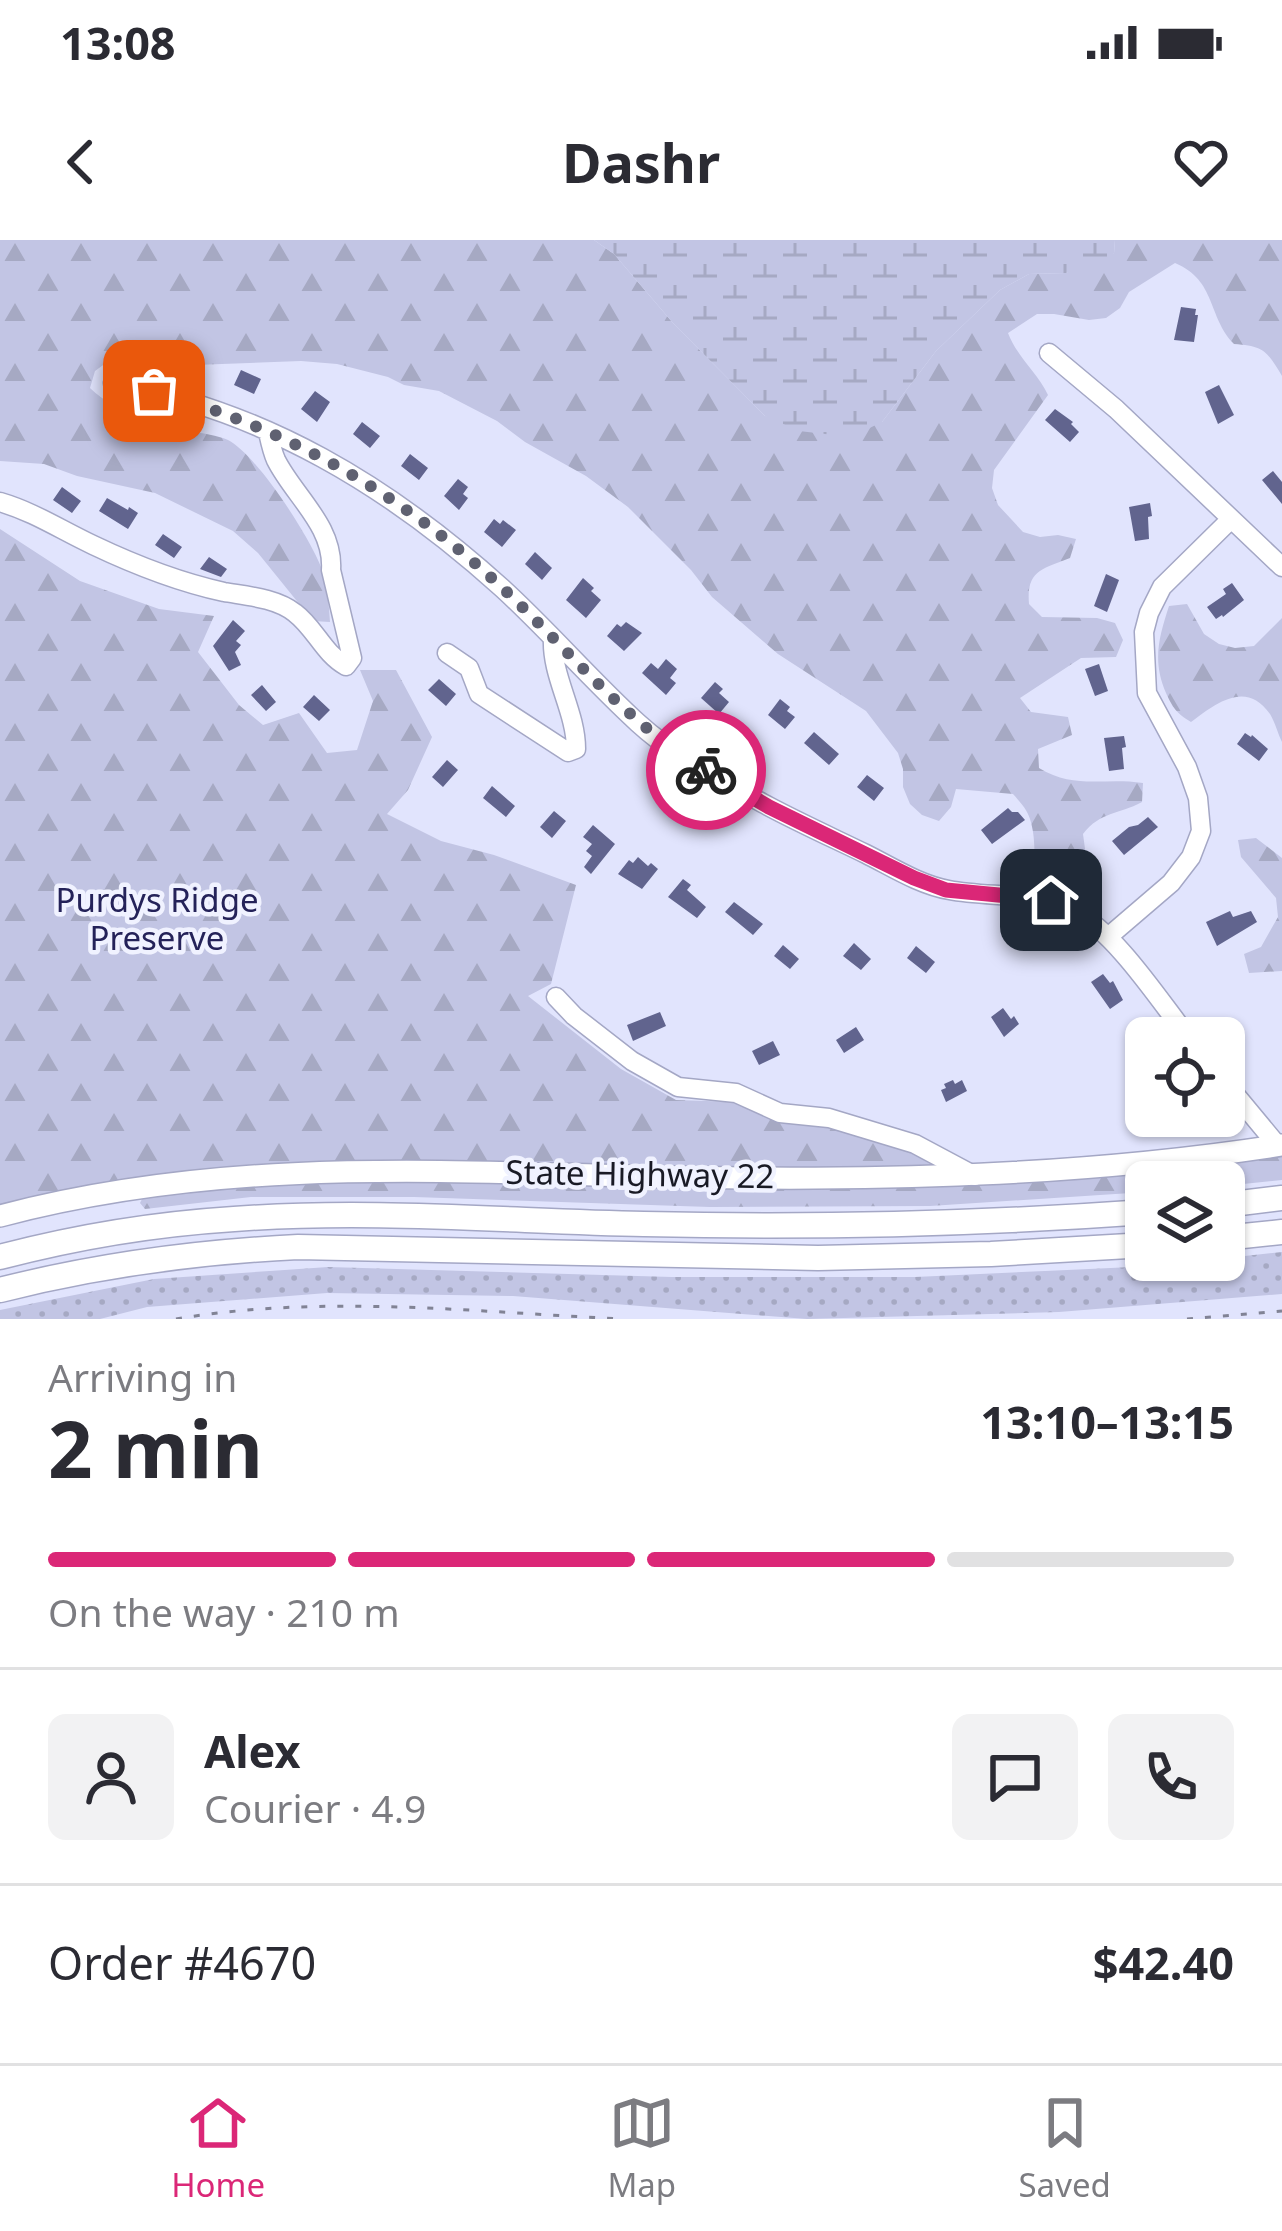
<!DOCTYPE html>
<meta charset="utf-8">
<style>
:root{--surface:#fff;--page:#f2f2f3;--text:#2b2b33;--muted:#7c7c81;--line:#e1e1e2;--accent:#db2777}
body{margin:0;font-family:"Noto Sans",sans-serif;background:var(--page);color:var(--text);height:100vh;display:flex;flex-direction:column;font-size:45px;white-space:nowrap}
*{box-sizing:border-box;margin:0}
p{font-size:39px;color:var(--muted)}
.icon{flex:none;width:66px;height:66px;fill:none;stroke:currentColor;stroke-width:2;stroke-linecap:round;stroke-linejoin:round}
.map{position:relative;height:1079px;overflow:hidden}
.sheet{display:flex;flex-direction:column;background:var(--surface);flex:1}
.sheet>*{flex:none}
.tools{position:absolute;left:1125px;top:777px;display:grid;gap:24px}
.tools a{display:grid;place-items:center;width:120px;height:120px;border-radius:18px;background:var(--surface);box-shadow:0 3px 9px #0004;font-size:60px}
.pin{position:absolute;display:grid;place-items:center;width:102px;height:102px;color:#fff;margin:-51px;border-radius:24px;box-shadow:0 6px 18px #0006}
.courier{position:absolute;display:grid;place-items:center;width:120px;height:120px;margin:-60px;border:9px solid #db2777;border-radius:50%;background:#fff;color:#222;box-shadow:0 3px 15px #0007}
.headline em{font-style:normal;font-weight:700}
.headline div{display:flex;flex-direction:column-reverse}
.headline{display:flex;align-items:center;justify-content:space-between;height:204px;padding:0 48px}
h1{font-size:78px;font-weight:700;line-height:90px}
.bar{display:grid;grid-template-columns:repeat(4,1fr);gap:18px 12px;align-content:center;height:144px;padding:0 48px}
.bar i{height:15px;border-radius:9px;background:var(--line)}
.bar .selected{background:var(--accent)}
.bar p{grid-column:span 4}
.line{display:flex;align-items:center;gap:30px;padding:0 48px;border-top:3px solid var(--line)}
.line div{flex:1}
.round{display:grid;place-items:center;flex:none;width:126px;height:126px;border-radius:18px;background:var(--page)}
.status{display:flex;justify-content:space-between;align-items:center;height:84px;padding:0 60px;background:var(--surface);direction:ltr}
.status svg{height:33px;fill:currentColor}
header{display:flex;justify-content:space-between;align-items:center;height:156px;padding:0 48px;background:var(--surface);font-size:54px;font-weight:700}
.tab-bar{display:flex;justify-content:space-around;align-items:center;height:168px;border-top:3px solid var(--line);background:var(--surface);font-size:33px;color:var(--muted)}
.tab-bar a{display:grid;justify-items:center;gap:6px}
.tab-bar .selected{color:var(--accent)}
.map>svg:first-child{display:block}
.grass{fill:url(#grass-dots)}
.forest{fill:url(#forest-firs)}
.wetland{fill:url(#wetland-marsh)}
.building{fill:#61648e}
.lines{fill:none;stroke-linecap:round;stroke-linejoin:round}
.minor-casing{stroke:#a4a7c5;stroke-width:21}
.major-casing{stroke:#a4a7c5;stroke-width:24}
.highway-casing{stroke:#a4a7c5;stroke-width:27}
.minor{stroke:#fff;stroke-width:18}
.major{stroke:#fff;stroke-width:21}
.highway{stroke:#fff;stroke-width:24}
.rail{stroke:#818395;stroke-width:3;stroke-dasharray:6 12;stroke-linecap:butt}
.done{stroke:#5f6171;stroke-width:12;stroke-dasharray:0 21.6}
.route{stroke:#db2777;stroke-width:15}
.labels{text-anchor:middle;stroke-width:9;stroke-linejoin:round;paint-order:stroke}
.park-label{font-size:33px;fill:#242259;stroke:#f0f2ff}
.street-label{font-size:33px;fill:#191a25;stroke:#f0f2ff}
</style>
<div class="status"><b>13:08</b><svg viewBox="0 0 49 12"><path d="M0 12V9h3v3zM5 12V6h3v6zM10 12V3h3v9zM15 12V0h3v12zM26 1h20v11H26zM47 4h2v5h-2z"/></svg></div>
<header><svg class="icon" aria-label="back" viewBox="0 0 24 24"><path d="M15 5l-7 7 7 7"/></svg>Dashr<svg class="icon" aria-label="heart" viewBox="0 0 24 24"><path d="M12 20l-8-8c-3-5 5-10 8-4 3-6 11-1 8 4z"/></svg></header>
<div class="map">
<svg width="1282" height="1079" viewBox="0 0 1282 1079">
<defs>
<pattern id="grass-dots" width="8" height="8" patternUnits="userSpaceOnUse" patternTransform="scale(3)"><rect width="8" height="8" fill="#c2c5e4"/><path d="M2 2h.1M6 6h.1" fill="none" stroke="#a6a9c3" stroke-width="1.8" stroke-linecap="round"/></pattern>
<pattern id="forest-firs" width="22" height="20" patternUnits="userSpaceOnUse" patternTransform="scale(3)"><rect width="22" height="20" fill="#c2c5e4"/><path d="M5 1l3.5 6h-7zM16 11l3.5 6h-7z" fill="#a6a9c3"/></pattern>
<pattern id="wetland-marsh" width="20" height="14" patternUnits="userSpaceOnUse" patternTransform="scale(3)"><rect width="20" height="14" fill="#c2c5e4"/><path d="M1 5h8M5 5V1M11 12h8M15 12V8" fill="none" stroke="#a6a9c3"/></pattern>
</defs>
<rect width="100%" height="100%" fill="#e1e4fd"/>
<!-- grass -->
<path class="grass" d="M1282,1012V1054L1059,1072L807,1079L513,1056L327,1053L147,1067L100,1079H0V1070L154,1039L328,1027L672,1037H915L1154,1026Z"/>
<!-- forest -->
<path class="forest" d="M0,0H594L614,14L673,83L765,176L882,182L936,111L1000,50L1029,34L1066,33L1114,13L1115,0H1282V136C1267,111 1264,106 1234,104C1207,76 1217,41 1175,23L1129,52L1120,68L1106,78L1089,80L1054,74H1037L1008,93C1017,117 1037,132 1048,155L994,230L992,248L998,265L1023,292L1040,297L1058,295L1076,299L1070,318C1043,329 1026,330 1029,364L1042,377L1097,378L1115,383L1123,400L1116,417L1081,418L1020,458L1031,472L1068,477L1072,495L1038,509L1039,528C1075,550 1104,537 1143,543L1142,562C1118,575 1101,571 1083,594L1088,631L1075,643C1019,635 1042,617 1030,579C1027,569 1020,562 1013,554L956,549L951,567L939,581L922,575L910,564L903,547V529L898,513L866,471L778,414L712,357L691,330L628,267L586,236L525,202L497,181L439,151L404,145L388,137L337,124L301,121L195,125L126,114L110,120L95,131L90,148C117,174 156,183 192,191C203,194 217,195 228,200C257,215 309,296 321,327C327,345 329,364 330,382L313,381L258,313L233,291L155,253L77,236L44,224L0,221Z
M0,289L80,341L159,369L214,376L198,412L239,465L263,485L299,473L327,513L357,510L373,461L360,430H396L432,497L408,550L387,574L441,601L494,615L576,645L551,744L528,756L621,829L676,860L737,862L806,883L913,908L957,931L494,925L0,967Z
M1187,364L1204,394L1219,404L1235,408L1254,406L1282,378V502C1278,494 1275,482 1270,474C1246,439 1215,464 1191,482C1176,473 1173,468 1166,453C1152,421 1159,397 1169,366Z
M1256,598L1282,618V731L1249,733L1244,714L1261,707L1278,677L1276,658L1241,617L1238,600Z
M1282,916V940L1224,946V942H1146V952L930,966L710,967L414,957H251L145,969L140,963L144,955L299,942L398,938L531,945L757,949L993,945L1189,928Z"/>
<!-- wetland -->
<path class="wetland" d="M594,0H1115L1114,13L1103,26L1066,33L1029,34L1000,50L936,111L882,182L851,197L799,191L765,176L673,83L614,14Z"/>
<!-- building -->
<path class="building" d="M1181,67L1196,69L1195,75H1198L1194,102L1174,100Z
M241,130L261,139L254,154L234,145Z
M1219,145L1234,175L1218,184L1205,152Z
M315,151L330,162L317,182L301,169Z
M1055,169L1073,182L1071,184L1079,192L1070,202L1045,180Z
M362,182L380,196L370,208L353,194Z
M410,214L428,228L419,240L401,226Z
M1273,231L1282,242V264L1262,240Z
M458,239L468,247L463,254L468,258L459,270L444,256Z
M62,247L81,261L72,273L53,260Z
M107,258L128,270L129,267L138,273L128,289L99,271Z
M1150,263L1152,276L1148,277L1149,299L1135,301L1129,267Z
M494,279L500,284L503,280L516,290L502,307L484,292Z
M163,294L182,307L174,318L155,305Z
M535,312L552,328L542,340L525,324Z
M209,317L227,329L221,337L200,329Z
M1106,334L1119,340L1107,372L1094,366Z
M583,338L594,348L591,351L601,360L586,378L566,360Z
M1232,343L1244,360L1223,377L1222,375L1216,379L1207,367L1226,354L1223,349Z
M233,380L245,391L236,401L241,405L235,412L241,425L229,431L213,406Z
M626,382L642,393L624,411L607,396L617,384L621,387Z
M666,419L677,429L670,438L676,443L666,455L642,433L651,423L658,429Z
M1099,424L1108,451L1095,456L1085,429Z
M439,439L456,454L446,466L428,450Z
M715,442L723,449L719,453L729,462L719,474L701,458Z
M262,445L276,462L266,471L251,455Z
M314,455L330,470L319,481L303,467Z
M780,459L790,467L787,471L795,477L785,489L768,475Z
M814,492L839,514L829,525L804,503Z
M1245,493L1251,497L1252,495L1268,509L1259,521L1237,504Z
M1124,496L1126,507L1122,508L1124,529L1109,531L1104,498Z
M447,520L458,530L443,547L432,537Z
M867,535L884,548L874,561L857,547Z
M492,546L515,566L506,577L483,558Z
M1008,568L1012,572H1018L1025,580L992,604L981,590Z
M554,571L566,581L552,598L540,587Z
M1148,577L1158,587L1124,615L1112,601L1129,587L1138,585Z
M593,585L615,604L591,634L584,627L592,616L586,611L592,604L583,597Z
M638,617L648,626L651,623L658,629L642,649L618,634L629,620L633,623Z
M683,639L691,645L687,650L706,667L697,678L668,657Z
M734,662L763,684L753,695L725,672Z
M1230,671L1233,677L1251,671L1257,682L1217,706L1206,682Z
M854,703L871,719L861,730L843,716Z
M783,705L799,719L790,729L774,716Z
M916,706L935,722L926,733L907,718Z
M1103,734L1110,743L1113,741L1123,760L1110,769L1091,742Z
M1003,768L1011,779L1014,776L1019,784L1004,797L991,777Z
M660,772L666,786L633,801L627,785Z
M856,787L864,800L844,813L836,800Z
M773,801L780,815L759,825L752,811Z
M953,840L955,844L962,840L967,851L946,862L941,850L946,848L944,844Z"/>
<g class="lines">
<!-- minor casing -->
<g class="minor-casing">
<path id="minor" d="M1049,113L1116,169L1282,327
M113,143C265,171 389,246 502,348C549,391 591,440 638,483C675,517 724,542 768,566C800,583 833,598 866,614C892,627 920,645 949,650C990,658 1036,651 1074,671C1116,693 1159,760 1189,798
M0,262C34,272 61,290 93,305C135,325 178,342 224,352C247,356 276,358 295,373C315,388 324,414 346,426L352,418L331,330C334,286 294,256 276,220C272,211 270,201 268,192
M447,413L469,428L479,454L568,512L576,509C576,471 551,436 553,398
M1108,697L1171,643L1191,617L1201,591L1198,558L1187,527L1147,453L1144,392L1149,373L1162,347L1230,280
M556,757L574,776L632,821L678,847L736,853L780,873L829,878L915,904L975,936
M1224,841L1278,906"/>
</g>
<!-- major casing -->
<g class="major-casing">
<path id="major" d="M0,976C227,916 446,932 676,937C879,941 1081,936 1282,905"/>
</g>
<!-- highway casing -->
<g class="highway-casing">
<path id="highway" d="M1224,965L1282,958
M1224,998L1282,992
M0,1017C76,997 155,984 234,979C370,969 508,981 644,984C812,988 979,984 1146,972
M0,1050C98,1025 197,1012 298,1007L818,1018L991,1014L1146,1005"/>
</g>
<!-- minor -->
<use href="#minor" class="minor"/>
<!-- major -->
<use href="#major" class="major"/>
<!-- highway -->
<use href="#highway" class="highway"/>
<!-- rail -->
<path class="rail" d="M176,1079C323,1054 474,1072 622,1079
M1187,1079L1282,1071"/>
</g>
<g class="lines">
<!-- done -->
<path class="done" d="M154,151C290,189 407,257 509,354C573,415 629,485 706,530"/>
<!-- route -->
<path class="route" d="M706,530L769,567L914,638L946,650L1051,660"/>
</g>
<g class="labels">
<!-- park labels -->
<g class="park-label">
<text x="157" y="672">Purdys Ridge<tspan x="157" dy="38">Preserve</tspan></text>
</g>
<!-- street labels -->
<g class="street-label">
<text transform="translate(640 934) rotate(1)" y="12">State Highway 22</text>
</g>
</g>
</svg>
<div class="tools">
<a><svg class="icon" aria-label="locate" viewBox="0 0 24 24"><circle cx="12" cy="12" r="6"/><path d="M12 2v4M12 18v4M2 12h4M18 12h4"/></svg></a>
<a><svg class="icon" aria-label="layers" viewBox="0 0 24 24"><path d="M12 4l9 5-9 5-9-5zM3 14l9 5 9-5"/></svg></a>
</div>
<div class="pin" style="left:154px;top:151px;background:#ea580c"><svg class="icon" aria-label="bag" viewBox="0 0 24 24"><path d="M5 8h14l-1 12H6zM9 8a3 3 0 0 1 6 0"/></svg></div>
<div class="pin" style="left:1051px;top:660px;background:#1f2937"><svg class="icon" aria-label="home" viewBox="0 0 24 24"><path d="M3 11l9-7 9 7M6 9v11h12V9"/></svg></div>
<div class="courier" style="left:706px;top:530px"><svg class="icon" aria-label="bike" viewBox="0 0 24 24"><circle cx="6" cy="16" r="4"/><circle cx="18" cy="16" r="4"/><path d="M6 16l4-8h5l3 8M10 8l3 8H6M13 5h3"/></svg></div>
</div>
<section class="sheet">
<div class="headline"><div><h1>2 min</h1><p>Arriving in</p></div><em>13:10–13:15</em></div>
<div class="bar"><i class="selected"></i><i class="selected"></i><i class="selected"></i><i></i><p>On the way · 210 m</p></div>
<div class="line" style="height:216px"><a class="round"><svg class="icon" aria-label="person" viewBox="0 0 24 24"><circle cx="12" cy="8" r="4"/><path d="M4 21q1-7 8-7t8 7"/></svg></a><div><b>Alex</b><p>Courier · 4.9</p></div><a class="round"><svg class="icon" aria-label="chat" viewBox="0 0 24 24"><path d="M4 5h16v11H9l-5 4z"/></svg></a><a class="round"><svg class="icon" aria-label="phone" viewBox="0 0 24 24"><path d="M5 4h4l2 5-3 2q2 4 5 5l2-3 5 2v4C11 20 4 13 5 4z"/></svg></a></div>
<div class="line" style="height:156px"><div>Order #4670</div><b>$42.40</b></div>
</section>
<nav class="tab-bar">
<a class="selected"><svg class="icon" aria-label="home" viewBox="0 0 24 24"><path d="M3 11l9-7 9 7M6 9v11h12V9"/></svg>Home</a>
<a><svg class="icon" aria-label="map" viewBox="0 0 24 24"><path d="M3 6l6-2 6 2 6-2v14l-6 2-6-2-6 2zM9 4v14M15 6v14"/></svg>Map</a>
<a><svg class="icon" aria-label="saved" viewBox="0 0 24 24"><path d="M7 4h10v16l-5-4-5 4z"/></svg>Saved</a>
</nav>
